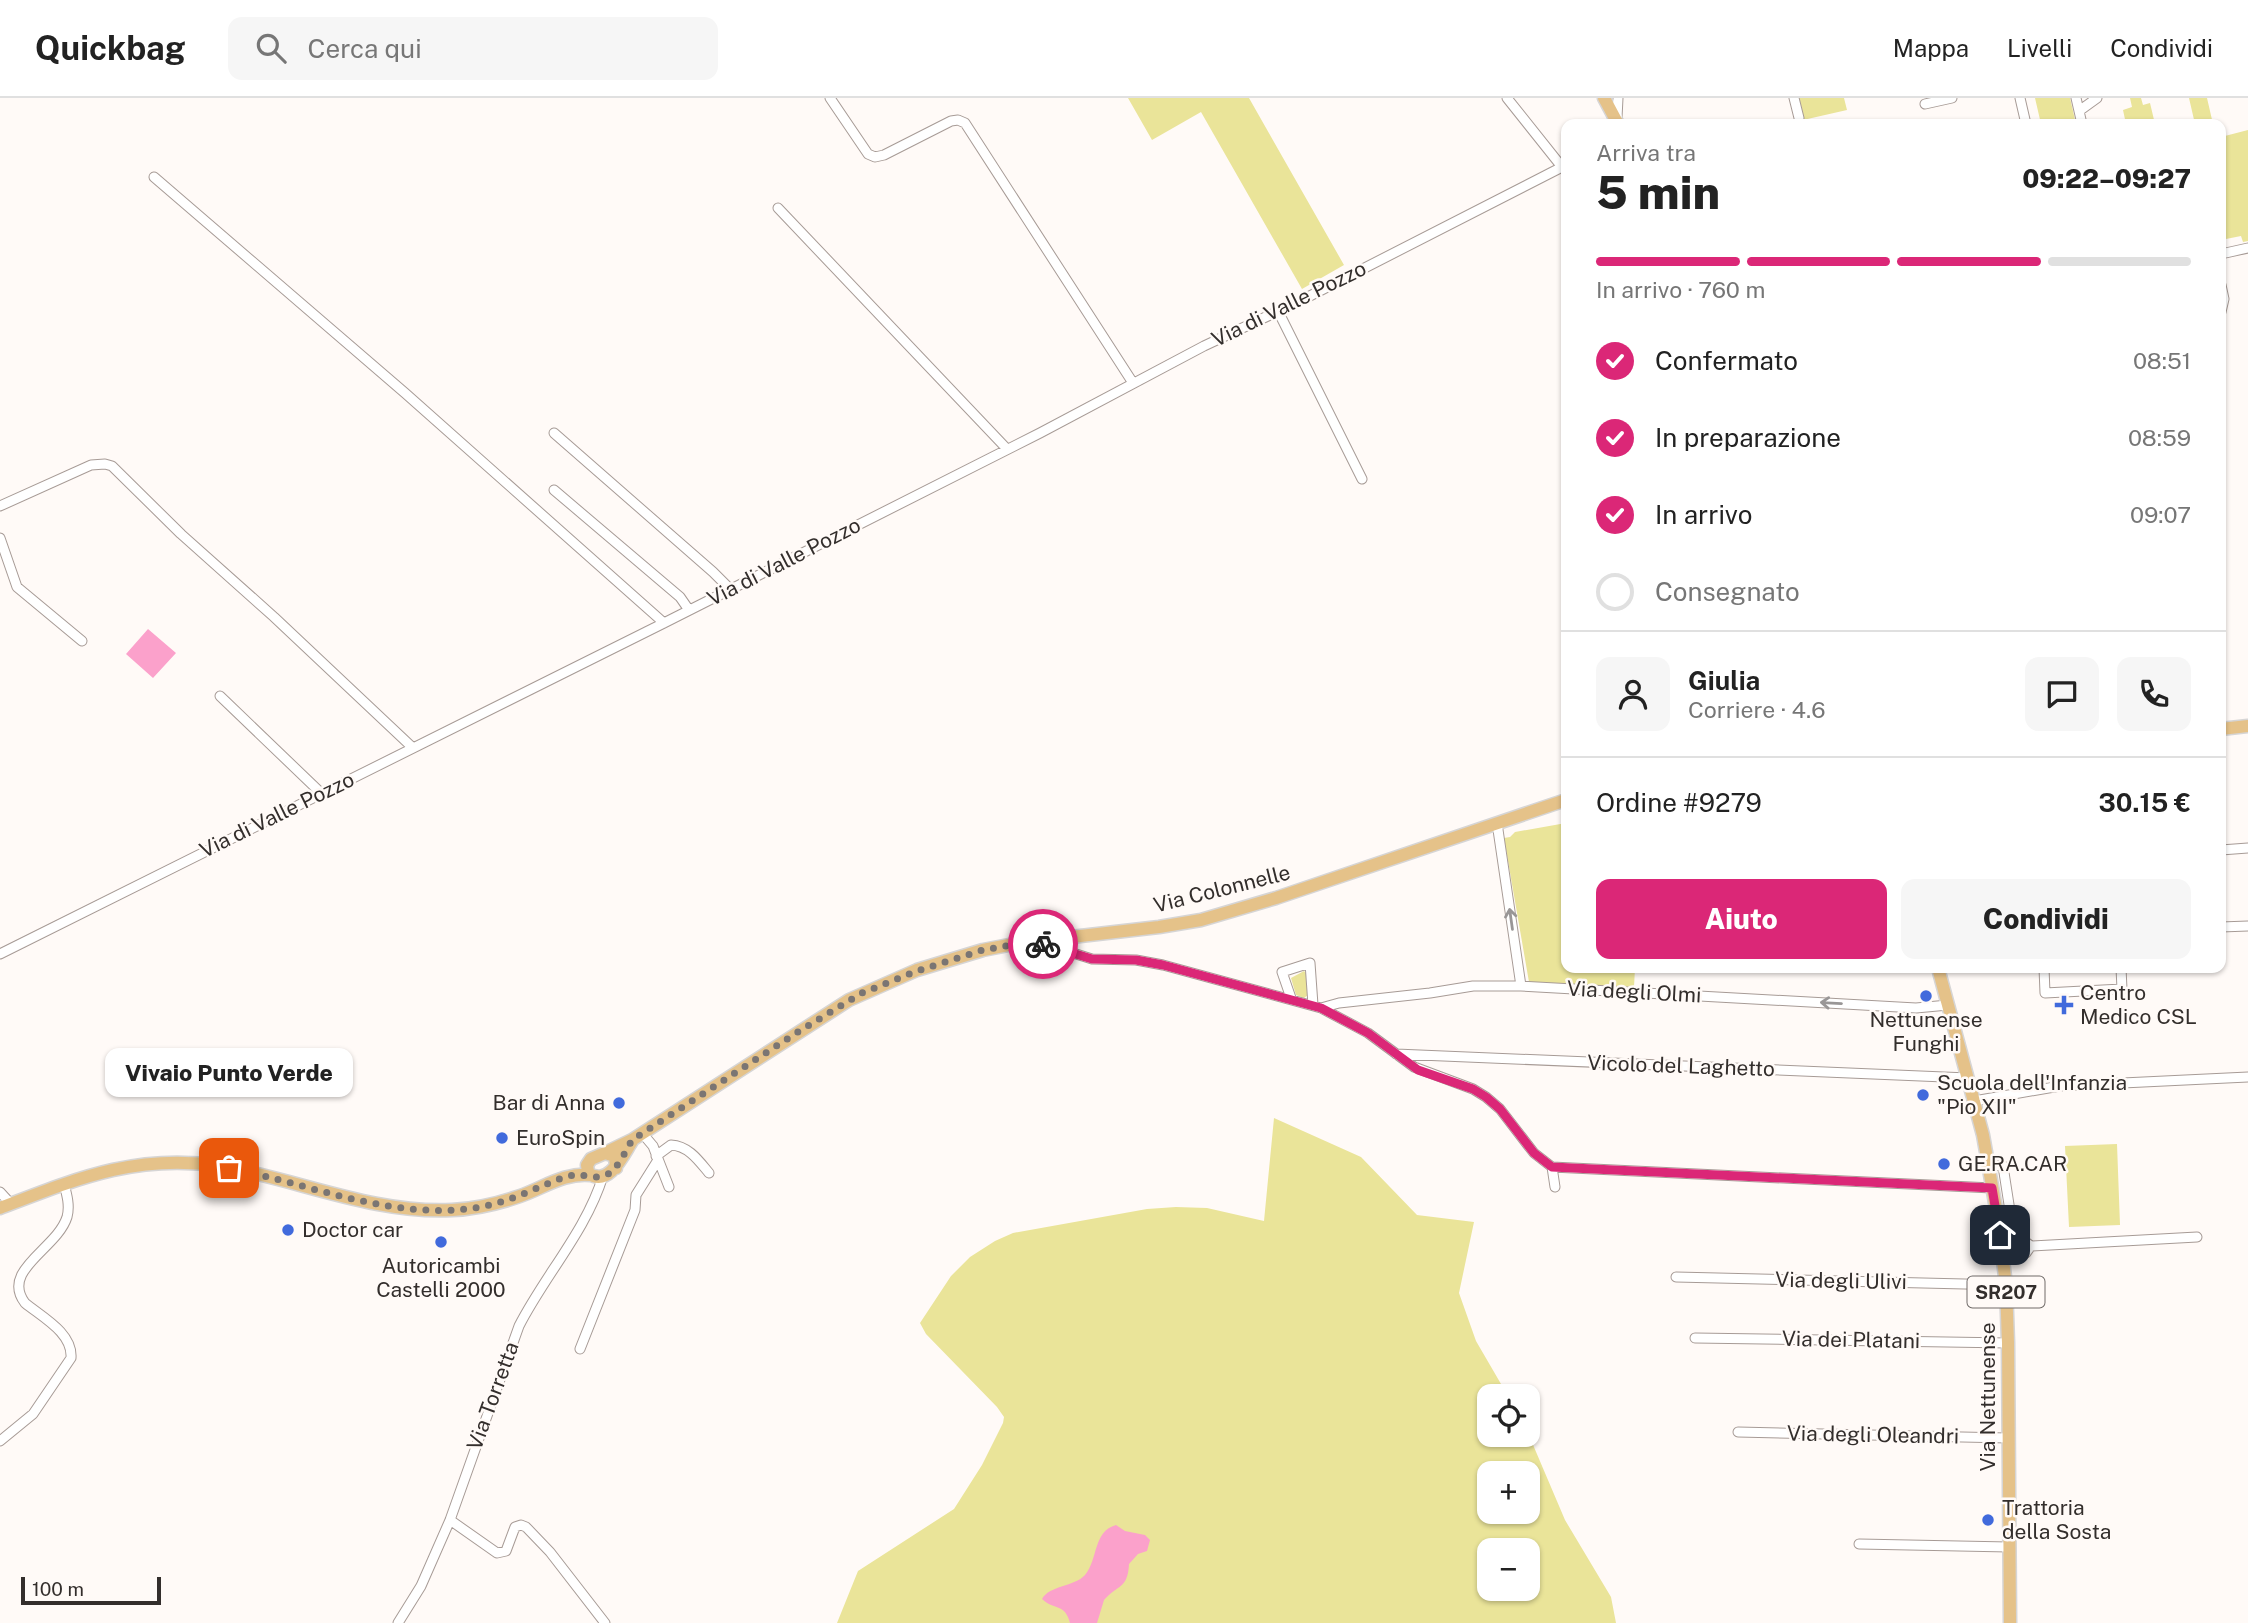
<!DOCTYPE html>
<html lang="it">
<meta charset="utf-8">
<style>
:root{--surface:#fff;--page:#f6f6f6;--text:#222;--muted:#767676;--line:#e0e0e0;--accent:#db2777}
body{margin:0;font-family:"Public Sans",sans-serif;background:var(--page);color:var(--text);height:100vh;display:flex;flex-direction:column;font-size:26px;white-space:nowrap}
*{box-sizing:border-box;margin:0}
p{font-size:23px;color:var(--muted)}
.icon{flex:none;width:38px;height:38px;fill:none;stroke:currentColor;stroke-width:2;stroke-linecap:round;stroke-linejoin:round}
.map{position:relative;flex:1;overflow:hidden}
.drawer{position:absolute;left:1561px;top:21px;width:665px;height:854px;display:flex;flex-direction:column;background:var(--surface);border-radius:14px;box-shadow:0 2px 5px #0004}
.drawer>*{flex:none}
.buttons{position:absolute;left:1477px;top:1286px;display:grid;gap:14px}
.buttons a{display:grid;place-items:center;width:63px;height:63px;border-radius:14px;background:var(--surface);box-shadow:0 2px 5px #0004;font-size:35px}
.scale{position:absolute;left:21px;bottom:18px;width:140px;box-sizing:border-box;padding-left:7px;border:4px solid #332e2c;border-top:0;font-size:19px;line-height:24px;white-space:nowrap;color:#332e2c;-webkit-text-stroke:5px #fffaf7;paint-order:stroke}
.pin{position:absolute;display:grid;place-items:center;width:60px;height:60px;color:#fff;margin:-30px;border-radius:14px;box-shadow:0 4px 10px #0006}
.courier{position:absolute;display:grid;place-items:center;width:70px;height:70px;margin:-35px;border:5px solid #db2777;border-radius:50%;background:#fff;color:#222;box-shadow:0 2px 9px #0007}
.bubble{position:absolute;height:49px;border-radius:14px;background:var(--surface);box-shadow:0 2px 5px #0004;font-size:23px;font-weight:800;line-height:49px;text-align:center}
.summary em{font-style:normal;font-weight:800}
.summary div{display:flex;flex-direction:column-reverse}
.summary{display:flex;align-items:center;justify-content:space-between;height:119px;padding:0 35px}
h1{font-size:46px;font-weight:800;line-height:52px}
.bar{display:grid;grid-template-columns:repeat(4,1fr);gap:10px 7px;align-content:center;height:84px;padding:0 35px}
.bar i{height:9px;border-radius:5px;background:var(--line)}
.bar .on{background:var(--accent)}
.bar p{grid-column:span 4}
.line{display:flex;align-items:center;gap:18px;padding:0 35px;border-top:2px solid var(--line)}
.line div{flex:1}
.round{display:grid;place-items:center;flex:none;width:74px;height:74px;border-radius:14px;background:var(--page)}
ol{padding:0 35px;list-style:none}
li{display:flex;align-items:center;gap:21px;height:77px}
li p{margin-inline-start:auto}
li .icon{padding:7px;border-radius:50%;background:var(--accent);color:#fff;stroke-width:4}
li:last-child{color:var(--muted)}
li i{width:38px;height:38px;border:4px solid var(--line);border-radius:50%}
.primary-button{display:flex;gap:14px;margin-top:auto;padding:14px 35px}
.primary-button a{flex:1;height:80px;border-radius:14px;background:var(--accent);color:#fff;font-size:28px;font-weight:800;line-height:80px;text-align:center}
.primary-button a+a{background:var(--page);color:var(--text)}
header{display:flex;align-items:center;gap:42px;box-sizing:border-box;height:98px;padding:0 35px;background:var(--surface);border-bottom:2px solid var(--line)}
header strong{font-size:33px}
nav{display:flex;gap:38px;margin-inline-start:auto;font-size:24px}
.search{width:490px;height:63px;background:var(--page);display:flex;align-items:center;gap:18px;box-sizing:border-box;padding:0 24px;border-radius:14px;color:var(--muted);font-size:26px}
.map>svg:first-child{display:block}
.green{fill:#eae499;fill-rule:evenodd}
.water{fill:#fba1cb}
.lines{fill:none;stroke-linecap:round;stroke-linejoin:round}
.minor-casing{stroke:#a79b96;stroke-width:11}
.major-casing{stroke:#d6d5d5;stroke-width:15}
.minor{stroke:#fff;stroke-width:9}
.major{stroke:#e5c289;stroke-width:12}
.oneway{stroke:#999696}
.done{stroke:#7a7573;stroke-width:7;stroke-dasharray:0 12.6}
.route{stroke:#db2777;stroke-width:9}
.poi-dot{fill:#416adc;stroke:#fffaf7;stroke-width:2.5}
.labels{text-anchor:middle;stroke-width:5;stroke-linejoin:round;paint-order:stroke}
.shield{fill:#fffaf7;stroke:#706b69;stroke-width:2}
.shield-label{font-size:19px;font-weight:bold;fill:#332e2c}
.street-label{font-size:21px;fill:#332e2c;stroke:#fffaf7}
.poi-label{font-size:21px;fill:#332e2c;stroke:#fffaf7;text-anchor:start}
</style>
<header>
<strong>Quickbag</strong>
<div class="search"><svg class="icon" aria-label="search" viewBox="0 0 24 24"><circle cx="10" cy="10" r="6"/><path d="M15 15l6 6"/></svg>Cerca qui</div>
<nav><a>Mappa</a><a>Livelli</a><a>Condividi</a></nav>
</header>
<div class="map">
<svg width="2248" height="1525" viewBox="0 0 2248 1525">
<rect width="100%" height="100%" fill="#fffaf7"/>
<!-- green -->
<path class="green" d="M1128,0H1249L1344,167L1302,191L1201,14L1152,42Z
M1799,0H1844L1847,12L1803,22Z
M2035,0H2070L2076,26H2041Z
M2130,0H2141L2143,7L2150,5L2155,26H2126L2123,12L2132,9Z
M2189,0H2207L2213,26H2195Z
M2248,32V143L2243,144L2241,138L2221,142V39Z
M1566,725V870H1635L1634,889L1529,884L1504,740L1510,739L1515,734Z
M1304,873L1306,875L1308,897L1304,900L1296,897L1291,880Z
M1274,1020L1361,1059L1417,1117L1474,1124L1459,1195L1476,1243L1508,1298H1489V1337H1528V1335L1565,1422L1611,1499L1616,1525H837L858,1473L954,1411L982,1367L1003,1325L1004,1319L997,1309L926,1236L920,1225L951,1178L970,1159L995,1143L1013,1135L1147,1111L1176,1109L1207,1110L1264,1123ZM1489,1376H1528V1414H1489ZM1489,1452H1528V1491H1489Z
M2117,1046L2120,1127L2069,1129L2065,1048Z"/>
<!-- water -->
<path class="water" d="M148,531L176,555L153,580L126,556Z
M1116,1427L1125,1433L1145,1437L1150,1442L1147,1453L1138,1456L1129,1466C1128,1491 1117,1487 1104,1502L1097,1525H1070C1065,1505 1055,1513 1042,1501C1050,1487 1074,1489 1085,1477C1098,1462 1093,1433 1116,1427Z"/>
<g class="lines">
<!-- minor casing -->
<g class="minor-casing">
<path id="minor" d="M830,0L868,56L875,59L884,57L951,23L958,22L965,25L1133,285
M1507,0L1562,69
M1794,0L1799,20
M2020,0L2026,26
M2076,0L2082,26
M1925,6L1952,0
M2079,13L2097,0
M1617,20L1618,0
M154,79L405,295L664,525
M778,110L1007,351
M2221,156L2248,150
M2221,187L2224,201L2221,214
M1278,213L1362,381
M554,335L713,474L730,491
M554,392L680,499L689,512
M0,408L91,367L105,366L112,368L181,436L274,519L413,650
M0,440L17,489L82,543
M220,598L321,695
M1497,725L1521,888
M2221,752L2248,750
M2221,829L2248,828
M1038,844L1092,861L1136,862L1163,867L1321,910L1368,935L1414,969L1473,991L1486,999L1500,1011L1534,1055L1552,1069L1992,1090
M0,856L664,525L1040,335L1204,248L1302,202L1566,67
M2044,870L2045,895L2122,891L2121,870
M1291,900L1282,874L1310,865L1313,907
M1321,910L1339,905L1430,895L1473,888H1521L1916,910L1948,907
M1396,956L1968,980
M1974,1003L2060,988L2248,979
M642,1035L653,1048L669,1089
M656,1058L671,1047C689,1048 699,1063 709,1075
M1988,1067L2003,1068L2010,1113L2023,1142
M1552,1069L1555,1089
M0,1094L11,1106
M2031,1148L2197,1139
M2001,1151L2023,1142L2031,1148L2026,1155L2002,1153
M1676,1179L2006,1187
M1695,1240L2008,1245
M580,1251L635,1112L636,1097L658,1062
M1738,1334L2008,1340
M0,1343L33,1316L71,1260C73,1235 42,1219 25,1205C0,1172 57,1151 67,1119C70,1108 67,1097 64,1086
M450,1422L497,1455L506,1453L515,1429L521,1427L526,1429L550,1454L605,1525
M1859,1446L2009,1449
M398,1525L421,1488L450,1422L519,1228C545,1177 586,1133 603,1078"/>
</g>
<!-- major casing -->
<g class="major-casing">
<path id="major" d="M1604,0L1618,26
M2221,631L2248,628
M1938,870L1983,1037L1998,1122L2006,1187L2008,1245L2010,1525
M605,1055L632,1042L849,902L917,872L983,852L1019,845L1159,829L1201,822L1276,800L1566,702
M616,1070L615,1058L605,1055L591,1061L587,1067L588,1075C609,1090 623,1057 632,1043
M0,1110C76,1081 137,1055 220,1068C297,1081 373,1116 452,1112C475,1111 497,1106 520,1098C543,1090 565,1074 591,1077"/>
</g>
<!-- minor -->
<use href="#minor" class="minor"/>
<!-- major -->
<use href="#major" class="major"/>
</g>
<!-- one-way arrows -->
<defs><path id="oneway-shaft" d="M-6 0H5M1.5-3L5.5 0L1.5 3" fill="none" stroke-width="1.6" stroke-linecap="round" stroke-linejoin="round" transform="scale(1.75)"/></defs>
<g class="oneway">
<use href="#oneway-shaft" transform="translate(1511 821) rotate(-98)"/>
<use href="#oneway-shaft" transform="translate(1831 905) rotate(-177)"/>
</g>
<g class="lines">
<!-- done -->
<path class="done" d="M229,1070C310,1086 396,1124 480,1109C510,1104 537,1089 565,1079C577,1075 585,1078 597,1079C615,1080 624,1055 632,1042L801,932L862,895L917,873L983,852L1033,843L1043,846"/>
<!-- route -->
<path class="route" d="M1043,846L1092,861L1136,862L1163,867L1321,910L1368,935L1418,972L1473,991L1486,999L1500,1011L1534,1055L1552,1069L1992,1090L2000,1137"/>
</g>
<!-- markers -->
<g class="poi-dot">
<circle cx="1926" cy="898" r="7"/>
<path d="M2060.5 896.5h7v7h7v7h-7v7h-7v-7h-7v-7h7z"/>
<circle cx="1923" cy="997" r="7"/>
<circle cx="619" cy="1005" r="7"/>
<circle cx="502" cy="1040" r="7"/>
<circle cx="1944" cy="1066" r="7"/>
<circle cx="288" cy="1132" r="7"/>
<circle cx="441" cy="1144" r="7"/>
<circle cx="1988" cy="1422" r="7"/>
</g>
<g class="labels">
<!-- shield labels -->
<rect class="shield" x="1967.5" y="1178.5" width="77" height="31" rx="5"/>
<g class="shield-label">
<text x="2006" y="1201">SR207</text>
</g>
<!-- street labels -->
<g class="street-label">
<text transform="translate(1289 206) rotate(-26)" y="7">Via di Valle Pozzo</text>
<text transform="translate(784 464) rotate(-27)" y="7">Via di Valle Pozzo</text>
<text transform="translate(277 717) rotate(-26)" y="7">Via di Valle Pozzo</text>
<text transform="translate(1222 791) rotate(-14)" y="7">Via Colonnelle</text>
<text transform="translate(1634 894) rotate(3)" y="7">Via degli Olmi</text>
<text transform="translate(1681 968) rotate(2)" y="7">Vicolo del Laghetto</text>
<text transform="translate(1841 1183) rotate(1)" y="7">Via degli Ulivi</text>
<text transform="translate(1851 1242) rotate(1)" y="7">Via dei Platani</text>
<text transform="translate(493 1298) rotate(-70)" y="7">Via Torretta</text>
<text transform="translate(1988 1299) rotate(-90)" y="7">Via Nettunense</text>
<text transform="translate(1873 1337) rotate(1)" y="7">Via degli Oleandri</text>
</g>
<!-- poi labels -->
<g class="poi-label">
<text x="2080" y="902">Centro<tspan x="2080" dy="24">Medico CSL</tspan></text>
<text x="1926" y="929" text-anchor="middle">Nettunense<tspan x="1926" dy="24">Funghi</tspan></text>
<text x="1937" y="992">Scuola dell'Infanzia<tspan x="1937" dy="24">"Pio XII"</tspan></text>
<text x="605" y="1012" text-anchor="end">Bar di Anna</text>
<text x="516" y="1047">EuroSpin</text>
<text x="1958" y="1073">GE.RA.CAR</text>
<text x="302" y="1139">Doctor car</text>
<text x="441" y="1175" text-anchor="middle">Autoricambi<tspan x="441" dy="24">Castelli 2000</tspan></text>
<text x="2002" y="1417">Trattoria<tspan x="2002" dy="24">della Sosta</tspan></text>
</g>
</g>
</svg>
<div class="buttons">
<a><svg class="icon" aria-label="locate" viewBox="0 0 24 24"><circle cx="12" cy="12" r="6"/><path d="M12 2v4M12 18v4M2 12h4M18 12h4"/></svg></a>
<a>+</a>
<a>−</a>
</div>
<div class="scale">100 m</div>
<div class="pin" style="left:229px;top:1070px;background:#ea580c"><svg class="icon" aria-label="bag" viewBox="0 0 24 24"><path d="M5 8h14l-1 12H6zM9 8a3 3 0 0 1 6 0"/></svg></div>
<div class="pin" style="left:2000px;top:1137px;background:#1f2937"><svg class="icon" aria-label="home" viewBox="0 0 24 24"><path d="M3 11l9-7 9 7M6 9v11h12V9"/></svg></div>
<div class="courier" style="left:1043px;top:846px"><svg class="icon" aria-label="bike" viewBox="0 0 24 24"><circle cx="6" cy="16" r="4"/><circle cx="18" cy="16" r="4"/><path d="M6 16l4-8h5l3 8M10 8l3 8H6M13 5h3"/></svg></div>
<div class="bubble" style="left:105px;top:950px;width:248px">Vivaio Punto Verde</div>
<section class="drawer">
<div class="summary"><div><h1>5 min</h1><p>Arriva tra</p></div><em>09:22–09:27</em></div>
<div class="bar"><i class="on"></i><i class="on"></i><i class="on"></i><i></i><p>In arrivo · 760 m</p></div>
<ol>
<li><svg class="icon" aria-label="check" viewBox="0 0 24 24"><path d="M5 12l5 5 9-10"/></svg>Confermato<p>08:51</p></li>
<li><svg class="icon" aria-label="check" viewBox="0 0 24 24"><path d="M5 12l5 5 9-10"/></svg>In preparazione<p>08:59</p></li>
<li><svg class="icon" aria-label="check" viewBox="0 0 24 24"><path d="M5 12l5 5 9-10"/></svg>In arrivo<p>09:07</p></li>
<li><i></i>Consegnato</li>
</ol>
<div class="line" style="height:126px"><a class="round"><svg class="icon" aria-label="person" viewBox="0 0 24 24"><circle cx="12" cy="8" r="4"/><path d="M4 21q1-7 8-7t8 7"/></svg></a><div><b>Giulia</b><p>Corriere · 4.6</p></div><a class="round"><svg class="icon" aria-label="chat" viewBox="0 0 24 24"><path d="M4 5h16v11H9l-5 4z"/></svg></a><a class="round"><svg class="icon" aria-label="phone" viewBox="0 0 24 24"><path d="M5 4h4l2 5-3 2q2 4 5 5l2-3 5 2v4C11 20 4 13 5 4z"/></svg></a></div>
<div class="line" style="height:91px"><div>Ordine #9279</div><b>30.15 €</b></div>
<div class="primary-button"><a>Aiuto</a><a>Condividi</a></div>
</section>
</div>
